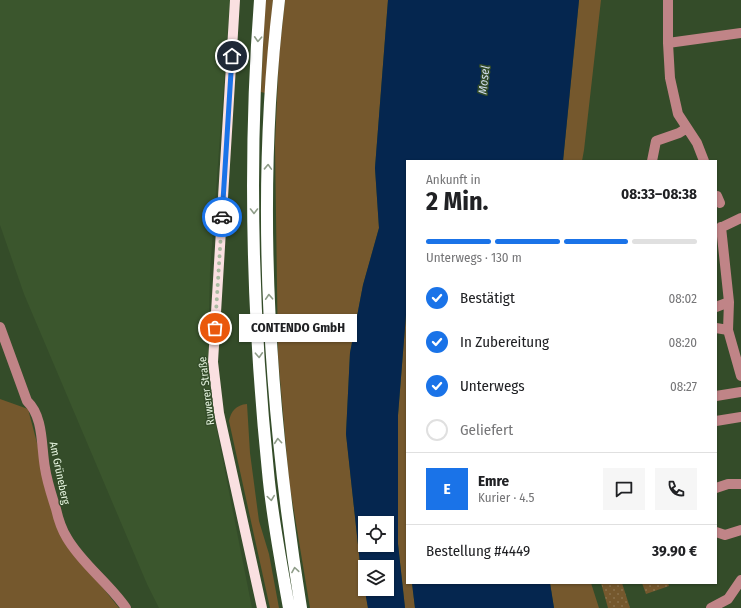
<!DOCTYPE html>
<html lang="de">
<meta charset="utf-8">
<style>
:root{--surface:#fff;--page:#f6f6f6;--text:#202124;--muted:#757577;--line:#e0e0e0;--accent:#1a73e8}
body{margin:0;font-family:"Fira Sans Condensed",sans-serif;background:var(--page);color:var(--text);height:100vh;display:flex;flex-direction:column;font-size:15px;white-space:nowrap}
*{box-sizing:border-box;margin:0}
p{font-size:13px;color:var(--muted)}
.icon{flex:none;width:22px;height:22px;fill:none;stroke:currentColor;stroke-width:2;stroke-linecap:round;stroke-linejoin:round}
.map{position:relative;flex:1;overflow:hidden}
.drawer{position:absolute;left:406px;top:160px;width:311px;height:424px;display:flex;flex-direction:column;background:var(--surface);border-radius:0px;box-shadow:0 1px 3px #0004}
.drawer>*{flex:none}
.fabs{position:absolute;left:358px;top:516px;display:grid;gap:8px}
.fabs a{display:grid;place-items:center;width:36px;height:36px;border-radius:0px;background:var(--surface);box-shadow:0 1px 3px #0004;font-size:20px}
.pin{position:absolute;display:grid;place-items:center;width:34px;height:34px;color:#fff;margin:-17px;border:2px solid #fff;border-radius:50%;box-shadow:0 1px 4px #0007}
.courier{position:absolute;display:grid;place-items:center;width:40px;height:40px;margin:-20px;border:3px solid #1a73e8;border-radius:50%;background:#fff;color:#222;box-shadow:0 1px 5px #0007}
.bubble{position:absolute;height:28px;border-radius:0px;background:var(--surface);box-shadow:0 1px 3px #0004;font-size:13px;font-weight:700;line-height:28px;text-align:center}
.overview em{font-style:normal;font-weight:700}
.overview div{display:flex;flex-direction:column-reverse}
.overview{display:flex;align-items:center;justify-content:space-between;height:68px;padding:0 20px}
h1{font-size:26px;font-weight:700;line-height:30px}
.bar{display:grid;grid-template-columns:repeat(4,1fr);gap:6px 4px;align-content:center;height:48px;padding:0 20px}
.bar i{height:5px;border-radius:3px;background:var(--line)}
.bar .on{background:var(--accent)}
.bar p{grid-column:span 4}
.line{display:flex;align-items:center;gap:10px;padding:0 20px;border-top:1px solid var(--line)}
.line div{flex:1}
.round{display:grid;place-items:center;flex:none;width:42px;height:42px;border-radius:0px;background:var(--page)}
ol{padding:0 20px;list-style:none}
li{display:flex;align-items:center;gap:12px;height:44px}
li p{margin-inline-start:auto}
li .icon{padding:4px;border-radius:50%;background:var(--accent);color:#fff;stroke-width:4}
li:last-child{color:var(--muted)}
li i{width:22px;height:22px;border:2px solid var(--line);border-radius:50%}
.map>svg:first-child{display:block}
.built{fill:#3b562d}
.grass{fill:#75582d}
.garden{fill:url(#garden-dots)}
.water{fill:#05264f;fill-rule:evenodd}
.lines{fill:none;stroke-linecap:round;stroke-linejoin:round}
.minor{stroke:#c08487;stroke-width:10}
.major{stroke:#fae0e1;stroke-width:10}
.highway{stroke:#fff;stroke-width:12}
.oneway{stroke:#8f9d89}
.done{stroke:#a9bba1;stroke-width:4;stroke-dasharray:0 7.2}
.route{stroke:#1a73e8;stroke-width:5}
.labels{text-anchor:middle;stroke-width:3;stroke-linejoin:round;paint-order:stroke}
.street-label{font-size:11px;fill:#e8f7e2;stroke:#344c29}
.water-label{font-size:12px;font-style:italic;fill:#d2dff0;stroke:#344c29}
</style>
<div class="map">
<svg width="741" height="608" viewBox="0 0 741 608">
<defs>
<pattern id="garden-dots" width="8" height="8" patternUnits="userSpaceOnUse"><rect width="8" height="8" fill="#75582d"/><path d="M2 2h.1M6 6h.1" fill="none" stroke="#89714b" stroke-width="1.8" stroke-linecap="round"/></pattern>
</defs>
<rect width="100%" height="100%" fill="#344c29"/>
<!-- built -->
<path class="built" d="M0,0H230L210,272L208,353L212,406L252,608H159L147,584L24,294L0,225Z"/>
<!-- grass -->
<path class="grass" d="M265,0H273L265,93L261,92Z
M285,0H388L375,168L379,228L363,285L350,353L346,434L360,563L368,608H310L289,481L278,356L275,144L279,55Z
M579,0H601L584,150L582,161H563Z
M407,302V583H412L415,608H405L398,544V415Z
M0,399L28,409L62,537L119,608H0Z
M247,404L250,453L259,521L269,554L279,608H270L229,421C231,411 236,405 247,404Z
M550,583H591L599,608H554Z"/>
<!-- garden -->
<path class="garden" d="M601,583H622L630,608H608Z
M642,583H668L669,586L646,594Z"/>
<!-- water -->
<path class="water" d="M388,0H579L563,161H407V302L398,415V544L405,608H368L360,563L346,434L350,353L363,285L379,228L375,168ZM365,523H387V545H365ZM365,567H387V589H365Z
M412,583H550L554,608H415Z"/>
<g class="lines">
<!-- minor -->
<path class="minor" d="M668,0V43
M652,161L656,141L679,133L687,128
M704,161L697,143L678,114L670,78L668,43L741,33
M717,196L720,203
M721,227L729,302L728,330L741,376
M716,230L741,218
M716,307L729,302
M0,327L27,401C44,417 41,446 45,468C47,482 52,496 56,509C58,518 62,530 67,538C82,564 109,583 126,608
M716,328L728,330
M716,396L741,392
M716,421L741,417
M716,488L728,484H741
M716,532L725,535L741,530
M711,608L728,599L741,580"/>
<!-- major -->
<path class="major" d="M235,0L213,362L219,413L262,608"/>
<!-- highway -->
<path class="highway" d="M260,0C248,157 252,315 268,472C272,517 281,563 289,608
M279,0C255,201 269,409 301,608"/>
</g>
<!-- one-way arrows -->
<defs><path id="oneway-chevron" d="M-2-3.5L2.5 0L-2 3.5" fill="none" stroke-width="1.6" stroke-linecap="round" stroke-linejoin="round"/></defs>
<g class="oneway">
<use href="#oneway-chevron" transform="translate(258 39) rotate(93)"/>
<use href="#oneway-chevron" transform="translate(268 167) rotate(-88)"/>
<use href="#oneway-chevron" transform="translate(254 211) rotate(90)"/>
<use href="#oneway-chevron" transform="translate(269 297) rotate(-93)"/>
<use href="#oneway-chevron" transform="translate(259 355) rotate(87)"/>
<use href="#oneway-chevron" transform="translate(278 441) rotate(-95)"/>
<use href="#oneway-chevron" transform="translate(271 498) rotate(82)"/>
<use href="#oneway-chevron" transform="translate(295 570) rotate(-99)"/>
</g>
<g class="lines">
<!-- done -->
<path class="done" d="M215,328L222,217"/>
<!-- route -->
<path class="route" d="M222,217L232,56"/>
</g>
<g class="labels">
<!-- street labels -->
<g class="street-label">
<text transform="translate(206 391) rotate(-97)" y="4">Ruwerer Straße</text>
<text transform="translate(60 473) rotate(78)" y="4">Am Grüneberg</text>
</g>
<!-- water labels -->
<g class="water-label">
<text transform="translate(484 80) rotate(-84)" y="4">Mosel</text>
</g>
</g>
</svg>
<div class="fabs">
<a><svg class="icon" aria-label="locate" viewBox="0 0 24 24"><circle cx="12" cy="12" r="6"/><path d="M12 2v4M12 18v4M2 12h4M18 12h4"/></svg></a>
<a><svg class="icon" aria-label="layers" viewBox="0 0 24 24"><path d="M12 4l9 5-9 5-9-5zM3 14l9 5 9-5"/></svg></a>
</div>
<div class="pin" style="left:215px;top:328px;background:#ea580c"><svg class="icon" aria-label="bag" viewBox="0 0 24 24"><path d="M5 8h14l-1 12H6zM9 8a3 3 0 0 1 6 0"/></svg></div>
<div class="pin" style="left:232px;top:56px;background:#1f2937"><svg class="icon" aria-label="home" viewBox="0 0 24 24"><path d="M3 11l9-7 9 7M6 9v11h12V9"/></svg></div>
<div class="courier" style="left:222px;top:217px"><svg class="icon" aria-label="car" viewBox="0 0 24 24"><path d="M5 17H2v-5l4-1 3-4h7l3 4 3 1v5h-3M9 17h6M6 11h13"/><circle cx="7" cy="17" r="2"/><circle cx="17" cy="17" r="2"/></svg></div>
<div class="bubble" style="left:239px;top:314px;width:118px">CONTENDO GmbH</div>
<section class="drawer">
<div class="overview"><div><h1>2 Min.</h1><p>Ankunft in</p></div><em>08:33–08:38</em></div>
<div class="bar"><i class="on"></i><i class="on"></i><i class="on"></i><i></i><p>Unterwegs · 130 m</p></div>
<ol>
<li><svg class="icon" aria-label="check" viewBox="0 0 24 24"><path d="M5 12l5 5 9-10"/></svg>Bestätigt<p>08:02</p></li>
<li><svg class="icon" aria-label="check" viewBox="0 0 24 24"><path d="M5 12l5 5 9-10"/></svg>In Zubereitung<p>08:20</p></li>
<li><svg class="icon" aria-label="check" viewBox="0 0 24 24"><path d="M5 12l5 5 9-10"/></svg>Unterwegs<p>08:27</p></li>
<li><i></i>Geliefert</li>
</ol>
<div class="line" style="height:72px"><b class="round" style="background:var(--accent);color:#fff">E</b><div><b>Emre</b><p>Kurier · 4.5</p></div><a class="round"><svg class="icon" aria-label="chat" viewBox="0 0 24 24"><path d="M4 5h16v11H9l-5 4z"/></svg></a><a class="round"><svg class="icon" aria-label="phone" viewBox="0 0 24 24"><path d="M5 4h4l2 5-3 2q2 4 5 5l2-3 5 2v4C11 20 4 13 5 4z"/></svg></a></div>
<div class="line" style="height:52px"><div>Bestellung #4449</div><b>39.90 €</b></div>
</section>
</div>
